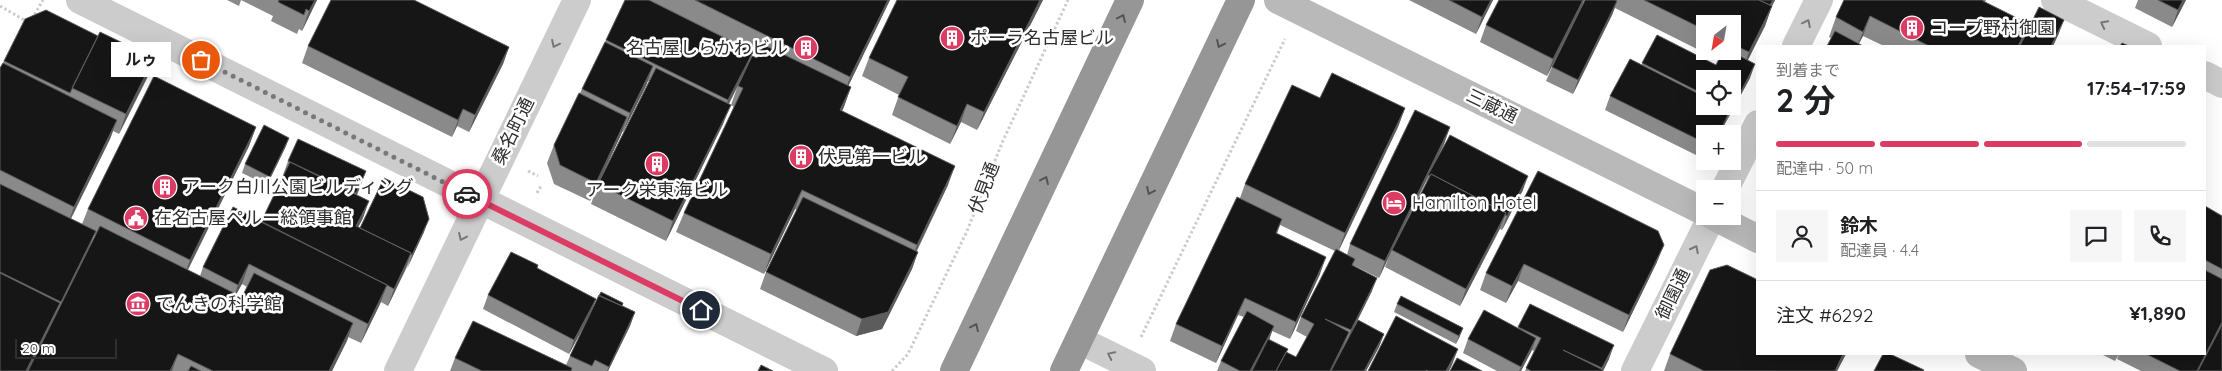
<!DOCTYPE html>
<html lang="ja">
<meta charset="utf-8">
<style>
:root{--surface:#fff;--page:#f6f6f6;--text:#202124;--muted:#757577;--line:#e0e0e0;--accent:#dc3c63}
body{margin:0;font-family:Quicksand,"Noto Sans JP",sans-serif;background:var(--page);color:var(--text);height:100vh;display:flex;flex-direction:column;font-size:19px;white-space:nowrap}
*{box-sizing:border-box;margin:0}
p{font-size:16px;color:var(--muted)}
.icon{flex:none;width:28px;height:28px;fill:none;stroke:currentColor;stroke-width:2;stroke-linecap:round;stroke-linejoin:round}
.map{position:relative;flex:1;overflow:hidden}
.drawer{position:absolute;left:1756px;top:45px;width:450px;height:310px;display:flex;flex-direction:column;background:var(--surface);border-radius:0px;box-shadow:0 5px 20px #0002}
.drawer>*{flex:none}
.needle{width:32px;rotate:211deg}
.fabs{position:absolute;left:1696px;top:15px;display:grid;gap:10px}
.fabs a{display:grid;place-items:center;width:45px;height:45px;border-radius:0px;background:var(--surface);box-shadow:0 5px 20px #0002;font-size:25px}
.scale{position:absolute;left:15px;bottom:12px;width:102px;box-sizing:border-box;padding-left:5px;border:2px solid #2f2f2f;border-top:0;font-size:14px;line-height:18px;white-space:nowrap;color:#2f2f2f;-webkit-text-stroke:4px #fff;paint-order:stroke}
.pin{position:absolute;display:grid;place-items:center;width:42px;height:42px;color:#fff;margin:-21px;border:2px solid #fff;border-radius:50%;box-shadow:0 1px 5px #0007}
.courier{position:absolute;display:grid;place-items:center;width:50px;height:50px;margin:-25px;border:4px solid #dc3c63;border-radius:50%;background:#fff;color:#222;box-shadow:0 1px 6px #0007}
.bubble{position:absolute;height:35px;border-radius:0px;background:var(--surface);box-shadow:0 5px 20px #0002;font-size:16px;font-weight:700;line-height:35px;text-align:center}
.headline em{font-style:normal;font-weight:700}
.headline div{display:flex;flex-direction:column-reverse}
.headline{display:flex;align-items:center;justify-content:space-between;height:85px;padding:0 20px}
h1{font-size:32px;font-weight:700;line-height:38px}
.bar{display:grid;grid-template-columns:repeat(4,1fr);gap:8px 5px;align-content:center;height:60px;padding:0 20px}
.bar i{height:6px;border-radius:4px;background:var(--line)}
.bar .selected{background:var(--accent)}
.bar p{grid-column:span 4}
.line{display:flex;align-items:center;gap:12px;padding:0 20px;border-top:1px solid var(--line)}
.line div{flex:1}
.round{display:grid;place-items:center;flex:none;width:52px;height:52px;border-radius:0px;background:var(--page)}
.map>svg:first-child{display:block}
.lines{fill:none;stroke-linecap:round;stroke-linejoin:round}
.path{stroke:#ccc;stroke-width:3;stroke-dasharray:2.5 2.5;stroke-linecap:butt}
.street{stroke:#ccc;stroke-width:28}
.secondary{stroke:#b9b9b9;stroke-width:28}
.highway{stroke:#969696;stroke-width:28}
.wall{fill:#8a8a8a;fill-rule:evenodd}
.shaded-wall{fill:#5c5c5c}
.building{fill:#161616;stroke:#5c5c5c}
.oneway{stroke:#535353}
.oneway2{stroke:#767676}
.done{stroke:#787878;stroke-width:5;stroke-dasharray:0 9}
.route{stroke:#dc3c63;stroke-width:6}
.labels{text-anchor:middle;stroke-width:5;stroke-linejoin:round;paint-order:stroke}
.poi-label{font-size:18px;fill:#2f2f2f;stroke:#fff;text-anchor:start}
.street-label{font-size:18px;fill:#2f2f2f;stroke:#fff}
</style>
<div class="map">
<svg width="2222" height="371" viewBox="0 0 2222 371">
<rect width="100%" height="100%" fill="#fff"/>
<g class="lines">
<!-- path -->
<path class="path" d="M0,6L26,21
M32,19L43,0
M528,171L538,176
M537,193L541,186
M1141,337L1285,39
M892,371L908,354L967,231L1002,143L1068,0"/>
<!-- street -->
<path class="street" d="M80,0L824,371
M2055,0L2148,46
M1796,46L1819,0
M2205,75L2222,84
M1725,189L1758,124
M1079,340L1142,371
M398,371L577,0
M1635,371L1712,216"/>
<!-- secondary -->
<path class="secondary" d="M1278,0L1705,212
M1713,216L1758,239
M1979,354L2013,371"/>
<!-- highway -->
<path class="highway" d="M954,371L1130,0
M1064,371L1241,0"/>
</g>
<!-- wall -->
<path class="wall" d="M227,0H317L302,31L299,29L297,34L271,21L273,16L241,0L239,6Z
M649,0H890L848,86L851,87L842,111L948,185L917,251L918,252L912,269L882,329L856,336L760,289L766,272L797,210L795,209L764,274L676,232L684,213L734,107L731,105L737,88L729,104L723,124L666,241L591,204L598,184L649,81H648L623,132H622L590,201L554,184L547,163L554,145L580,93L606,40L749,62L757,58L759,55Z
M897,0H1043L977,130L961,122L950,144L892,115L899,95L862,76L869,58Z
M1409,0H1493L1476,34Z
M1499,0H1584L1581,8L1585,0H1775L1772,6L1765,26L1747,60L1750,78L1726,122L1696,155L1605,110L1610,96L1642,65V63L1716,65L1719,60L1615,8L1612,15L1573,94L1546,81L1552,67L1575,20L1547,76L1480,42L1486,25ZM1705,24H1732V51H1705ZM1705,79L1732,106H1705Z
M1844,0H1986L1985,2L2024,40L2059,33L2053,46H1884L1863,36L1859,44L1831,38L1829,37L1836,17Z
M2138,0H2186L2172,27L2135,8Z
M98,36L154,58L147,78L119,134L113,131L110,139L71,219L82,224L88,209L256,127L249,146L188,270L200,276L203,267L261,222L284,175H283L288,161L361,185L357,195L363,218L358,227L360,228L424,232L388,306L381,302L361,343L348,337L332,371H0V68L4,61ZM94,235L95,236L89,248ZM242,284L247,287L242,297L236,294Z
M308,46L509,47L503,64L469,132L457,126L452,137L302,63Z
M1320,98L1405,108L1398,127L1339,250L1347,255L1350,244L1450,127L1444,144L1433,167L1523,190L1502,230L1500,229L1460,306L1385,267L1389,257L1379,278L1353,265L1372,291L1352,330L1384,334L1379,347L1366,371H1217L1221,361L1244,317L1238,315L1216,363L1170,341L1176,324L1240,198L1245,184ZM1428,178L1424,189L1404,226ZM1280,225L1335,251L1301,317L1296,331L1307,337L1296,357L1286,352L1269,340L1272,331L1290,339L1320,274L1277,234Z
M286,146L267,185L242,173L245,164Z
M1538,171L1657,262L1623,332L1518,281L1506,303L1480,290L1486,273Z
M2205,206L2222,216V371H2141L2117,359L2119,354H2205Z
M537,268L596,299L591,311L622,306L635,312L630,326L608,371H450L455,358L566,365L570,356L589,316L569,354L483,309L488,295Z
M1397,304L1460,336L1456,344L1394,312Z
M1530,304L1609,359L1603,371H1525L1534,351L1532,350L1521,371H1497L1463,353L1468,339L1518,328Z
M1670,354H1846L1837,371H1664Z
M2101,354H2119L2115,361Z"/>
<!-- shaded-wall -->
<path class="shaded-wall" d="M315,0H317L302,31L309,11Z
M888,0H890L843,97L850,77Z
M1040,0H1043L977,130L984,112Z
M1491,0H1493L1476,34L1482,17Z
M1583,0H1584L1581,8L1547,76L1553,59Z
M1773,0H1775L1764,22L1769,8Z
M2183,0H2186L2172,27L2178,10Z
M1617,1L1612,15L1573,94L1578,80Z
M1772,6L1765,26L1742,72L1749,52Z
M1870,16L1863,36L1857,46L1863,32Z
M2064,20L2059,33L2053,46H2051Z
M2029,24L2021,46H2018Z
M509,47L503,64L469,132L475,115Z
M753,52L746,69L722,117L728,100Z
M154,58L147,78L119,134L126,114Z
M1755,64L1750,78L1726,122L1732,109Z
M653,66L646,86L623,132L630,113Z
M851,87L844,107L833,130L840,110Z
M967,104L961,122L950,144L957,126Z
M731,105L723,124L666,241L673,221Z
M1405,108L1398,127L1338,252L1345,233Z
M463,109L457,126L452,137L458,120Z
M1730,110L1725,124L1720,134H1719Z
M627,117L621,135L590,201L596,183Z
M117,120L110,139L67,226L74,207Z
M256,127L249,146L183,279L190,260Z
M1450,127L1444,144L1392,250L1379,278L1385,261Z
M289,138L286,146L267,185L270,177Z
M1705,139V151L1696,155L1701,141Z
M955,166L948,185L910,264L917,245Z
M366,171L361,185L351,207L356,193Z
M1528,176L1523,190L1502,230L1507,216Z
M802,190L795,209L764,274L771,254Z
M369,201L363,218L350,243L356,226Z
M1506,213L1499,230L1460,306L1466,289Z
M429,219L424,232L407,269L412,255Z
M96,231L89,248L28,371H26L60,305Z
M1664,245L1657,262L1623,332L1629,315Z
M918,252L912,269L882,329L856,336L862,319Z
M411,253L405,270L388,306L394,289Z
M1326,257L1320,274L1290,339L1296,322Z
M249,264L242,284L231,304L238,285Z
M1524,264L1518,281L1506,303L1512,286Z
M1377,278L1372,291L1346,344L1351,330Z
M387,285L380,304L361,343L368,324Z
M1245,298L1238,315L1216,363L1222,346Z
M596,299L591,313L569,354L574,340Z
M635,312L630,326L608,371H607Z
M2222,322V326L2200,371H2197Z
M353,323L347,341L332,371H329Z
M1274,326L1269,340L1253,371H1250Z
M1463,328L1460,336L1456,344L1459,336Z
M1349,332L1344,345L1332,371H1330Z
M1384,334L1379,347L1366,371H1364Z
M1536,338L1531,352L1521,371H1519Z
M1614,345L1609,359L1603,371H1601Z
M1458,349L1452,365L1449,371H1446Z
M178,354L172,371H170Z
M1843,354H1846L1837,371H1835Z"/>
<!-- building -->
<path class="building" d="M279,0H315L309,11L306,9L304,15L278,2Z
M331,0H414L509,47L475,115L463,109L458,120L308,46Z
M625,0H649L753,52L728,100L606,40Z
M695,0H888L850,77Z
M897,0H1040L984,112L967,104L957,126L898,97L908,77L869,58Z
M1449,0H1491L1482,17Z
M1499,0H1583L1553,59L1486,25Z
M1585,0H1615L1617,1L1578,80L1552,67Z
M1644,0H1759L1772,6L1749,52L1732,44V24H1705V30Z
M1759,0H1773L1770,5Z
M1844,0H1983V1L2029,24L2018,46H1929L1870,16L1863,32L1836,17Z
M2158,0H2183L2178,10Z
M2039,7L2064,20L2051,46H2020Z
M46,10L98,36L70,93L4,61L25,19Z
M1835,31L1863,46H1827Z
M100,32L154,58L126,114L72,88Z
M1657,35L1716,65L1723,51H1730L1755,64L1732,109L1727,106H1732V79H1705V95L1642,63Z
M605,42L653,66L630,113L582,89Z
M2122,43L2129,46H2120Z
M764,45L851,87L840,110L955,166L917,245L802,190L771,254L684,213L743,88L738,86L752,56L757,58Z
M1630,59L1705,97V106H1723L1730,110L1719,134H1705V139L1701,141L1610,96Z
M3,63L117,120L74,207L0,170V68Z
M656,68L731,105L673,221L598,184Z
M1332,73L1405,108L1345,233L1245,184L1292,85L1320,98Z
M154,76L256,127L190,260L88,209Z
M579,93L627,117L596,183L560,165L554,145Z
M1415,110L1450,127L1385,261L1350,244Z
M264,125L289,138L270,177L245,164Z
M1450,135L1528,176L1507,216L1505,215L1506,213L1431,174L1430,176L1428,175Z
M298,139L366,171L356,193L288,161Z
M290,162L369,201L356,226L411,253L394,289L387,285L261,222Z
M1538,171L1658,231L1664,245L1629,315L1524,264L1512,286L1486,273Z
M1431,174L1506,213L1466,289L1392,250Z
M384,178L423,197L429,219L412,255L411,254V253L360,228Z
M0,184L96,231L61,302L0,272Z
M803,197L918,252L888,312L862,319L766,272Z
M1237,197L1282,219L1276,233L1326,257L1296,322L1245,298L1222,346L1176,324Z
M2205,206L2222,216V269L2205,260Z
M233,207L387,285L368,324L249,264L238,285L203,267Z
M100,226L242,297L254,273L353,323L329,371H213L178,354L170,371H28Z
M1336,249L1355,259L1352,265L1377,278L1351,330L1325,319L1349,332L1330,371H1276L1286,352L1296,357L1314,324L1301,317Z
M511,252L538,265L537,268L596,299L574,340L488,295Z
M1727,265L1758,280V354H1843L1835,371H1704L1670,354L1710,270Z
M2205,270L2222,279V322L2197,371H2180L2146,354H2205Z
M0,273L60,303L26,371H0Z
M601,292L623,303L622,306L599,296Z
M599,295L635,312L609,367L595,360L592,366L570,356Z
M1401,296L1463,328L1459,336L1397,304Z
M1530,304L1614,345L1602,368L1563,350L1603,370L1602,371H1531L1526,368L1541,338L1518,327Z
M1484,310L1536,338L1521,367L1468,339Z
M1247,311L1274,326L1250,371H1240L1221,361Z
M1396,316L1458,349L1446,371H1428L1426,370V371H1368Z
M1358,320L1384,334L1364,371H1331Z
M473,321L572,368L571,371H482L455,358Z
M2222,325V371H2198Z
M1268,339L1288,349L1276,371H1252Z
M1883,354H1890L1924,370L1923,371H1874Z
M1457,358L1482,371H1450Z
M761,365L773,371H758Z
M191,366L201,371H188Z"/>
<!-- one-way arrows -->
<defs><path id="oneway-chevron" d="M-2-3.5L2.5 0L-2 3.5" fill="none" stroke-width="1.6" stroke-linecap="round" stroke-linejoin="round" transform="scale(1.25)"/></defs>
<g class="oneway">
<use href="#oneway-chevron" transform="translate(1122 18) rotate(-65)"/>
<use href="#oneway-chevron" transform="translate(1220 44) rotate(115)"/>
<use href="#oneway-chevron" transform="translate(1045 180) rotate(-65)"/>
<use href="#oneway-chevron" transform="translate(1150 191) rotate(115)"/>
<use href="#oneway-chevron" transform="translate(975 327) rotate(-65)"/>
</g>
<g class="oneway2">
<use href="#oneway-chevron" transform="translate(1807 23) rotate(-64)"/>
<use href="#oneway-chevron" transform="translate(2104 24) rotate(-153)"/>
<use href="#oneway-chevron" transform="translate(555 44) rotate(116)"/>
<use href="#oneway-chevron" transform="translate(462 237) rotate(115)"/>
<use href="#oneway-chevron" transform="translate(1695 249) rotate(-63)"/>
<use href="#oneway-chevron" transform="translate(1111 355) rotate(-154)"/>
</g>
<g class="lines">
<!-- done -->
<path class="done" d="M201,60L467,194"/>
<!-- route -->
<path class="route" d="M467,194L701,310"/>
</g>
<!-- icons -->
<defs>
<g id="building-disc" transform="scale(1.25)"><circle r="9.5" fill="#dc3c63" stroke="#fff"/><path d="M-4-6H4V6H1V3H-1V6H-4ZM-2.5-4.3h1.7v1.8h-1.7ZM.8-4.3h1.7v1.8H.8ZM-2.5-1h1.7V.8h-1.7ZM.8-1h1.7V.8H.8Z" fill="#fff"/></g>
<g id="hotel-disc" transform="scale(1.25)"><circle r="9.5" fill="#dc3c63" stroke="#fff"/><path d="M-6-4.5h1.5V1H6V5H4.5V3h-9V5H-6ZM-4 0a1.8 1.8 0 1 1 3.6 0ZM.5 0V-2.5h3Q6-2.5 6 0Z" fill="#fff"/></g>
<g id="civic-disc" transform="scale(1.25)"><circle r="9.5" fill="#dc3c63" stroke="#fff"/><path d="M-.6-6.5H3V-4.5H.6V-3L4-1V1h2V6H-6V1h2V-1L-.6-3ZM-1.2 2.5V6h2.4V2.5Z" fill="#fff"/></g>
<g id="museum-disc" transform="scale(1.25)"><circle r="9.5" fill="#dc3c63" stroke="#fff"/><path d="M0-6L6-3V-2H-6V-3ZM-5-1h2V3h-2ZM-1-1h2V3h-2ZM3-1h2V3H3ZM-6 4H6V6H-6Z" fill="#fff"/></g>
</defs>
<g fill-rule="evenodd">
<use href="#building-disc" x="1912" y="28"/>
<use href="#building-disc" x="952" y="38"/>
<use href="#building-disc" x="806" y="48"/>
<use href="#building-disc" x="801" y="157"/>
<use href="#building-disc" x="657" y="164"/>
<use href="#building-disc" x="165" y="187"/>
<use href="#hotel-disc" x="1394" y="203"/>
<use href="#civic-disc" x="136" y="218"/>
<use href="#museum-disc" x="138" y="304"/>
</g>
<g class="labels">
<!-- poi labels -->
<g class="poi-label">
<text x="1930" y="34">コープ野村御園</text>
<text x="970" y="44">ポーラ名古屋ビル</text>
<text x="788" y="54" text-anchor="end">名古屋しらかわビル</text>
<text x="818" y="163">伏見第一ビル</text>
<text x="182" y="193">アーク白川公園ビルディング</text>
<text x="657" y="196" text-anchor="middle">アーク栄東海ビル</text>
<text x="1412" y="209">Hamilton Hotel</text>
<text x="154" y="224">在名古屋ペルー総領事館</text>
<text x="156" y="310">でんきの科学館</text>
</g>
<!-- street labels -->
<g class="street-label">
<text transform="translate(1492 106) rotate(26)" y="6">三蔵通</text>
<text transform="translate(513 131) rotate(-64)" y="6">桑名町通</text>
<text transform="translate(984 188) rotate(-69)" y="6">伏見通</text>
<text transform="translate(1673 294) rotate(-64)" y="6">御園通</text>
</g>
</g>
</svg>
<div class="fabs">
<a><svg class="needle" viewBox="-14 -14 28 28"><path d="M0-13l5 13h-10z" fill="#e53935"/><path d="M0 13l5-13h-10z" fill="#757577"/></svg></a>
<a><svg class="icon" aria-label="locate" viewBox="0 0 24 24"><circle cx="12" cy="12" r="6"/><path d="M12 2v4M12 18v4M2 12h4M18 12h4"/></svg></a>
<a>+</a>
<a>−</a>
</div>
<div class="scale">20 m</div>
<div class="pin" style="left:201px;top:60px;background:#ea580c"><svg class="icon" aria-label="bag" viewBox="0 0 24 24"><path d="M5 8h14l-1 12H6zM9 8a3 3 0 0 1 6 0"/></svg></div>
<div class="pin" style="left:701px;top:310px;background:#1f2937"><svg class="icon" aria-label="home" viewBox="0 0 24 24"><path d="M3 11l9-7 9 7M6 9v11h12V9"/></svg></div>
<div class="courier" style="left:467px;top:194px"><svg class="icon" aria-label="car" viewBox="0 0 24 24"><path d="M5 17H2v-5l4-1 3-4h7l3 4 3 1v5h-3M9 17h6M6 11h13"/><circle cx="7" cy="17" r="2"/><circle cx="17" cy="17" r="2"/></svg></div>
<div class="bubble" style="left:111px;top:42px;width:60px">ルゥ</div>
<section class="drawer">
<div class="headline"><div><h1>2 分</h1><p>到着まで</p></div><em>17:54–17:59</em></div>
<div class="bar"><i class="selected"></i><i class="selected"></i><i class="selected"></i><i></i><p>配達中 · 50 m</p></div>
<div class="line" style="height:90px"><a class="round"><svg class="icon" aria-label="person" viewBox="0 0 24 24"><circle cx="12" cy="8" r="4"/><path d="M4 21q1-7 8-7t8 7"/></svg></a><div><b>鈴木</b><p>配達員 · 4.4</p></div><a class="round"><svg class="icon" aria-label="chat" viewBox="0 0 24 24"><path d="M4 5h16v11H9l-5 4z"/></svg></a><a class="round"><svg class="icon" aria-label="phone" viewBox="0 0 24 24"><path d="M5 4h4l2 5-3 2q2 4 5 5l2-3 5 2v4C11 20 4 13 5 4z"/></svg></a></div>
<div class="line" style="height:65px"><div>注文 #6292</div><b>¥1,890</b></div>
</section>
</div>
